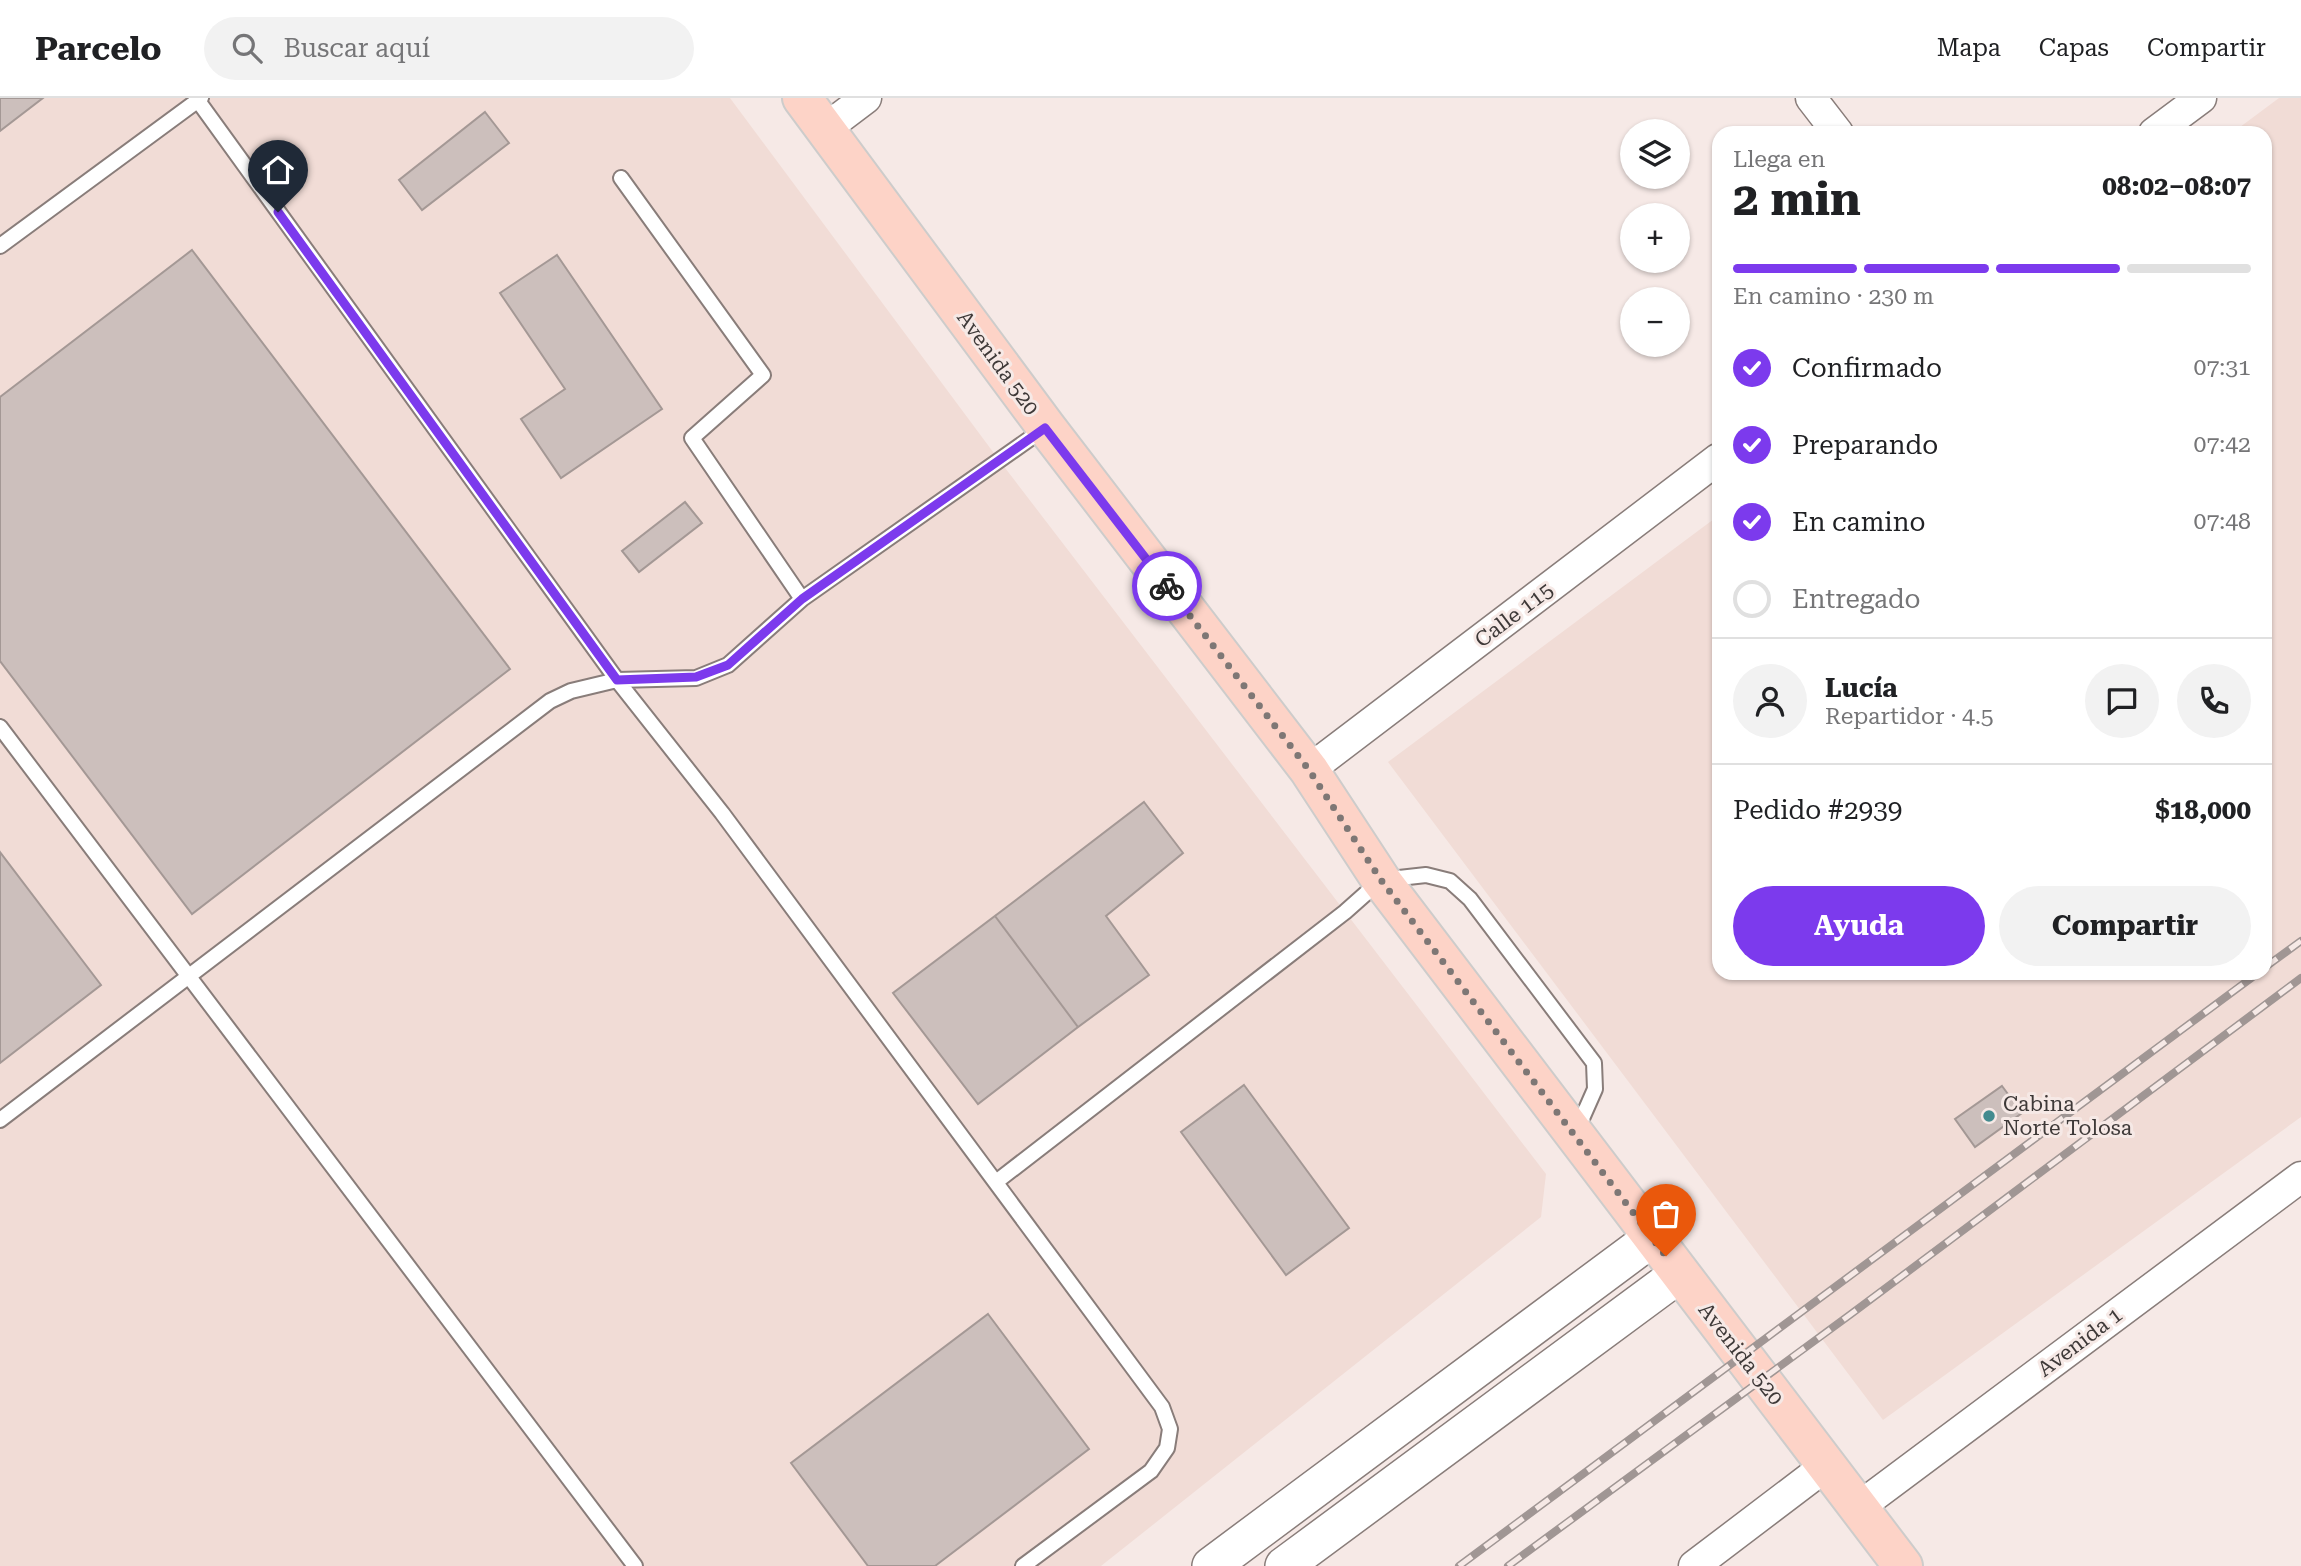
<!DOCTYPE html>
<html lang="es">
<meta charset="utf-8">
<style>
:root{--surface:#fff;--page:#f2f2f2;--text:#202124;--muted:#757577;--line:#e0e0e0;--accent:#7c3aed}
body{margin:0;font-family:"Roboto Serif",serif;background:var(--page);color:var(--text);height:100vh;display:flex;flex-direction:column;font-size:26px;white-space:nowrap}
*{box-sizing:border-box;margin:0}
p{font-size:23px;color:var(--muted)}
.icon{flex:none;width:38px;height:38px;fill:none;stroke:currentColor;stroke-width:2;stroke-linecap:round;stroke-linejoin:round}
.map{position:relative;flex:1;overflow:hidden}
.panel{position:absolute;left:1712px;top:28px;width:560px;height:854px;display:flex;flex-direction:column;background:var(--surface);border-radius:21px;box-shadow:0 2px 5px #0004}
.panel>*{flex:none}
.fabs{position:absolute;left:1620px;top:21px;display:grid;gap:14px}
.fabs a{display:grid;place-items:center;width:70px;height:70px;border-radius:50%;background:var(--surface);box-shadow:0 2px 5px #0004;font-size:35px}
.pin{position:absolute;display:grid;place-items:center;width:60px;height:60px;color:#fff;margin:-72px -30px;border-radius:50% 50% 50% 0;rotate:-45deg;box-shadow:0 0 7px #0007}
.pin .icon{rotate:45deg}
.courier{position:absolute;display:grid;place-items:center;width:70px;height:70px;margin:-35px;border:5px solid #7c3aed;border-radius:50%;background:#fff;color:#222;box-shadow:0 2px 9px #0007}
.overview em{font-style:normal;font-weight:700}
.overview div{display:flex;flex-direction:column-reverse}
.overview{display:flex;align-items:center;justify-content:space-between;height:119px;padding:0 21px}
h1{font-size:46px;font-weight:700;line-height:52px}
.bar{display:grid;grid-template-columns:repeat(4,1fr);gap:10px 7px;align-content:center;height:84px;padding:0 21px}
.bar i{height:9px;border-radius:5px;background:var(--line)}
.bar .current{background:var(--accent)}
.bar p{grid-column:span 4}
.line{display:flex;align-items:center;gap:18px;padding:0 21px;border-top:2px solid var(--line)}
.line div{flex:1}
.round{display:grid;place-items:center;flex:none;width:74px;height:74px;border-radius:37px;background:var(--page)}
ol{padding:0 21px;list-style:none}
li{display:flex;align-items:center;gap:21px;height:77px}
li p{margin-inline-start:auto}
li .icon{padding:7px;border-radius:50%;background:var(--accent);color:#fff;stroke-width:4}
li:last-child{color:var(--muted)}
li i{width:38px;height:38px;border:4px solid var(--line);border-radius:50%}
.cta{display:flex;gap:14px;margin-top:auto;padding:14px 21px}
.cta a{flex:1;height:80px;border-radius:42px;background:var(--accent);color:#fff;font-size:28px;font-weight:700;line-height:80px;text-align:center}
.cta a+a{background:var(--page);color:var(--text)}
header{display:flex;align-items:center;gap:42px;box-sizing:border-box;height:98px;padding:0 35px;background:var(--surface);border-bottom:2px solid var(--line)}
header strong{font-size:33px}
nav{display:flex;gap:38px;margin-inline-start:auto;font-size:24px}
.search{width:490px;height:63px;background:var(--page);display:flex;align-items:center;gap:18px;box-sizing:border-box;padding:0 24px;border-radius:38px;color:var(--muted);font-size:26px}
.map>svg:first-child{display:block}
.built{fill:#f1dcd6}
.building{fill:#ccbfbc;stroke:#a49895;stroke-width:2}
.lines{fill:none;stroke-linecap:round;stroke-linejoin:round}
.service-casing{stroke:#897d7a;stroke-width:18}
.minor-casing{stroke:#897d7a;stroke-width:33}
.tertiary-casing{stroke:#897d7a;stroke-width:40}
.primary-casing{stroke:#cdcccb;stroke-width:42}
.service{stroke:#fff;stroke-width:14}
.minor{stroke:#fff;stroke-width:30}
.tertiary{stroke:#fff;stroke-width:37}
.primary{stroke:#fdd3c7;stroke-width:38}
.rail-casing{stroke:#a09694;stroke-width:8}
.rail{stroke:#f6e9e6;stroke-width:5;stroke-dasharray:16;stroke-linecap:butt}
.done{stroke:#7e7775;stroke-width:7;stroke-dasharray:0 12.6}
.route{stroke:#7c3aed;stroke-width:9}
.poi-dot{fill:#438b8f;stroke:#f6e9e6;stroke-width:2.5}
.labels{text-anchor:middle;stroke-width:6;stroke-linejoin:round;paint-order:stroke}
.street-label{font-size:21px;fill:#3e3938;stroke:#f6e9e6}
.poi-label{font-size:21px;fill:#3e3938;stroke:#f6e9e6;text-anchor:start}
</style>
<header>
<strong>Parcelo</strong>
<div class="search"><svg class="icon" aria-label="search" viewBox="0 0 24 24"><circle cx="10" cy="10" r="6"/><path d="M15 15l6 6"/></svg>Buscar aquí</div>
<nav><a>Mapa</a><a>Capas</a><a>Compartir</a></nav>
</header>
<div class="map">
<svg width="2301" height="1468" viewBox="0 0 2301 1468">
<rect width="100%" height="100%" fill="#f6e9e6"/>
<!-- built -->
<path class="built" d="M0,0H730L999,362L1546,1076L1541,1119L1101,1468H0Z
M2279,0H2301V1019L1883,1322L1388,664L1718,418V875H2264V35H2232Z"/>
<!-- building -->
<path class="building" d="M0,0H43L0,33Z
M485,14L509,45L422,112L399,82Z
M192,152L510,571L192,816L0,563V299Z
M557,157L662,311L561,380L521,321L565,291L500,195Z
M685,404L702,425L639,474L622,453Z
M1144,704L1183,755L1106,818L1149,877L1078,929L995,818Z
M0,754L101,887L0,965Z
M995,818L1078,929L978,1006L893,895Z
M1244,987L1349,1130L1286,1177L1181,1034Z
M2002,988L2022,1015L1975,1049L1955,1021Z
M988,1216L1089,1351L935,1468H868L791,1365Z"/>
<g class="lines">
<!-- service casing -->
<g class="service-casing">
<path id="service" d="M196,0L617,582L722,715L1162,1309L1170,1331L1167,1350L1151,1373L1023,1468
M621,80L763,277L692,340L802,501
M0,148L201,0
M0,629L635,1468
M0,1022L550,603L571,593L617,582L696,580L728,567L802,501L1045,330
M996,1084L1345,814L1381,782L1426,777L1450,783L1470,801L1594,965L1595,991L1576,1034"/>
</g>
<!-- minor casing -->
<g class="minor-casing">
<path id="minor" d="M1811,0L1838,35
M825,31L866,0
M2154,35L2201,0
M1309,672L1718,361
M1859,1409L2301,1079
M1694,1468L1827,1367"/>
</g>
<!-- tertiary casing -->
<g class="tertiary-casing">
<path id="tertiary" d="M1211,1468L1652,1140
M1284,1468L1679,1176"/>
</g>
<!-- primary casing -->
<g class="primary-casing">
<path id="primary" d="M802,0L1046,329L1309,672L1381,782L1903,1468"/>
</g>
<!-- service -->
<use href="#service" class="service"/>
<!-- minor -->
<use href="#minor" class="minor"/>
<!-- tertiary -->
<use href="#tertiary" class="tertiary"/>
<!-- primary -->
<use href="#primary" class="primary"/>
<!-- rail casing -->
<g class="rail-casing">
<path id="rail" d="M2264,870L2301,843
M1459,1468L2258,875
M1508,1468L1851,1216L2301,880"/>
</g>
<!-- rail -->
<use href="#rail" class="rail"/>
</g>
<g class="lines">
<!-- done -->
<path class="done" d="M1167,488L1309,672L1381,782L1666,1158"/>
<!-- route -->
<path class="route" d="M278,114L617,582L696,579L728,567L802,501L1045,330L1167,488"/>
</g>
<!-- markers -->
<circle class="poi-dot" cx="1989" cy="1018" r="7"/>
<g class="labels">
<!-- street labels -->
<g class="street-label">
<text transform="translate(998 265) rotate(54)" y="7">Avenida 520</text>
<text transform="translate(1514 517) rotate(-37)" y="7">Calle 115</text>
<text transform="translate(2080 1244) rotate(-37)" y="7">Avenida 1</text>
<text transform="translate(1741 1256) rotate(52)" y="7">Avenida 520</text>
</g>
<!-- poi labels -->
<g class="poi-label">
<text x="2003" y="1013">Cabina<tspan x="2003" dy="24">Norte Tolosa</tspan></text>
</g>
</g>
</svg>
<div class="fabs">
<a><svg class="icon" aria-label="layers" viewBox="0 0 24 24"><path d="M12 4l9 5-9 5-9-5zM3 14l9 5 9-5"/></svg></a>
<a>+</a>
<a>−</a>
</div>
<div class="pin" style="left:1666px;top:1158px;background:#ea580c"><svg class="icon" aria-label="bag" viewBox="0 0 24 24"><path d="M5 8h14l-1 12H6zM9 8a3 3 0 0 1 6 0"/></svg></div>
<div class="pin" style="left:278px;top:114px;background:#1f2937"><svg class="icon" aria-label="home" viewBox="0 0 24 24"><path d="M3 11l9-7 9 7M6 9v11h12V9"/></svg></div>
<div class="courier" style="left:1167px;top:488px"><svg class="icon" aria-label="bike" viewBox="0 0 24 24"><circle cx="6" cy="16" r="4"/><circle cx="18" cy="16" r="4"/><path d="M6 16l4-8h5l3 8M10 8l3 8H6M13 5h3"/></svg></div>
<section class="panel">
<div class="overview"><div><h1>2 min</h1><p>Llega en</p></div><em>08:02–08:07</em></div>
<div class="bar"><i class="current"></i><i class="current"></i><i class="current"></i><i></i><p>En camino · 230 m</p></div>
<ol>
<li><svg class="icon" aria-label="check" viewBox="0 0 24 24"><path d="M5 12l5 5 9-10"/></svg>Confirmado<p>07:31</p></li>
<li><svg class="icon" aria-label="check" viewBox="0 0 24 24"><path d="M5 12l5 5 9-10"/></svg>Preparando<p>07:42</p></li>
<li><svg class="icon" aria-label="check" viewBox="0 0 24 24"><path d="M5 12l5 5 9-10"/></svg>En camino<p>07:48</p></li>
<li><i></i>Entregado</li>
</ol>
<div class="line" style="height:126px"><a class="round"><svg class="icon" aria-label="person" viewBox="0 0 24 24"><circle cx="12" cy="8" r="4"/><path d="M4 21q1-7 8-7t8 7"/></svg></a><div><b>Lucía</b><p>Repartidor · 4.5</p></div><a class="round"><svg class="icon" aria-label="chat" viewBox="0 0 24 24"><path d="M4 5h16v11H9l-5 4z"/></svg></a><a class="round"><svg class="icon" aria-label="phone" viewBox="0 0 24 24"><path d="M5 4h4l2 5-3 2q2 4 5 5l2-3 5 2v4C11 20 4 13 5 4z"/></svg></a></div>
<div class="line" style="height:91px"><div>Pedido #2939</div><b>$18,000</b></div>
<div class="cta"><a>Ayuda</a><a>Compartir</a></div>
</section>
</div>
